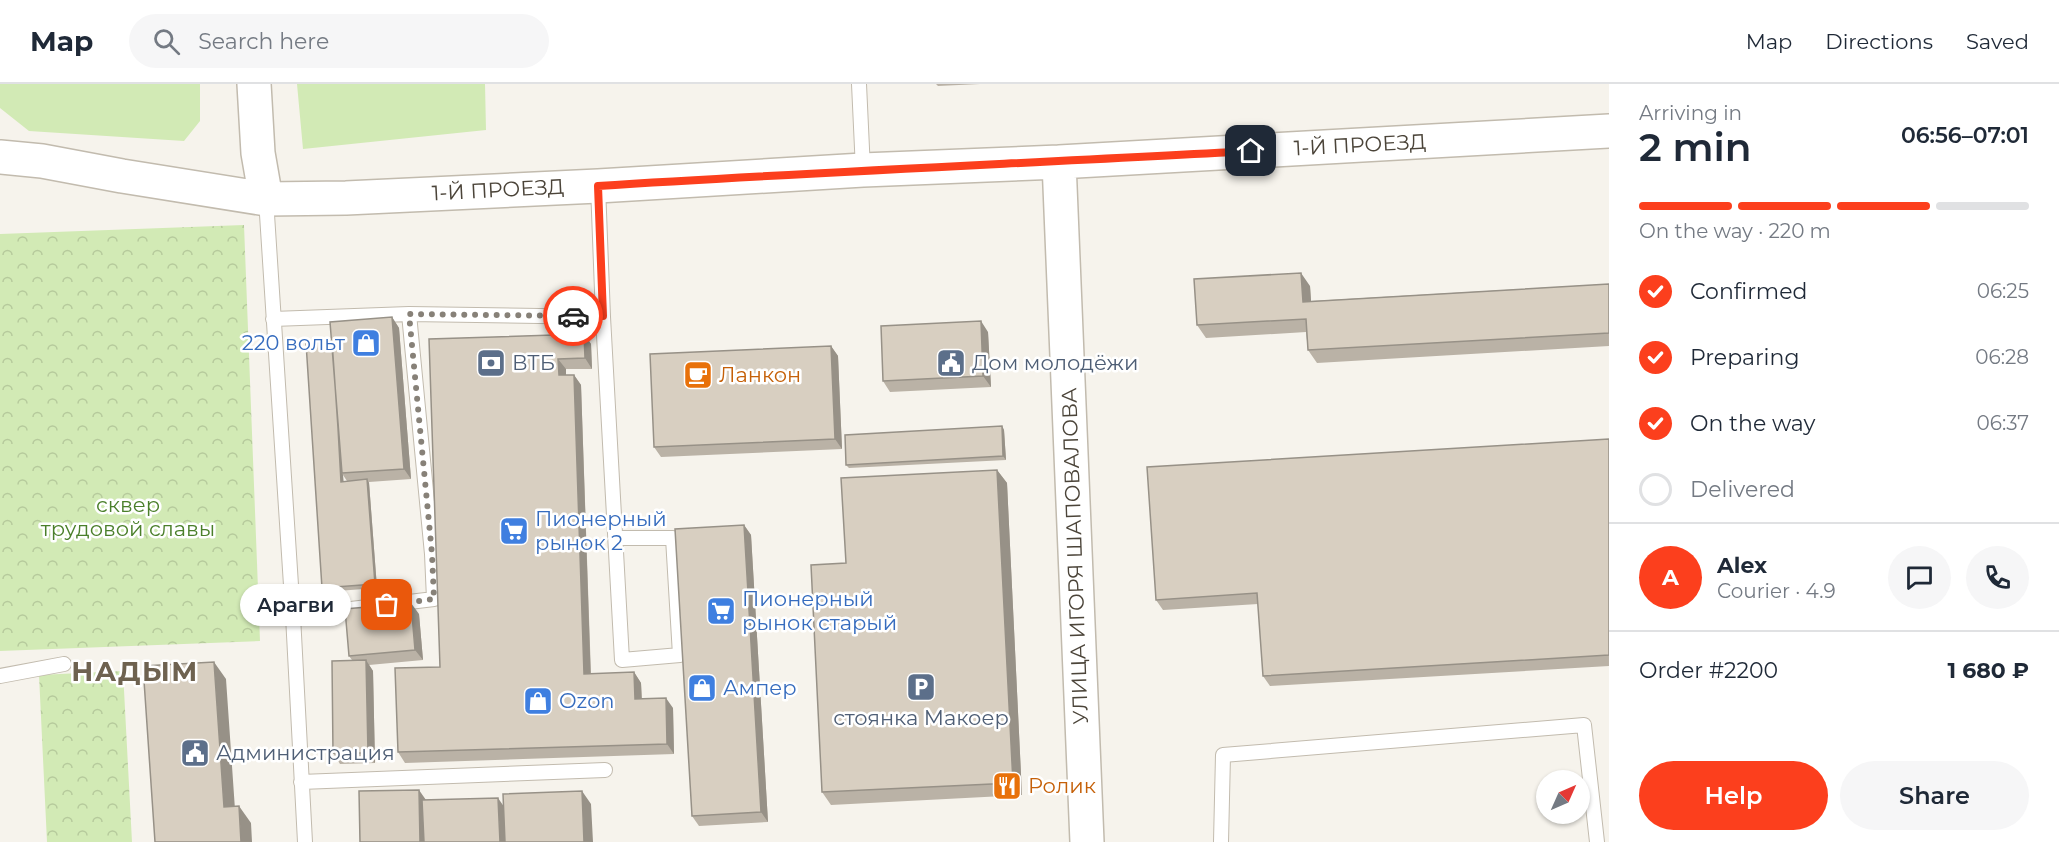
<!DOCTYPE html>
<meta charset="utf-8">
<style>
:root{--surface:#fff;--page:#f6f6f7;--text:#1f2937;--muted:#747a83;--line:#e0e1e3;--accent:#fc3f1d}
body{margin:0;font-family:Montserrat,sans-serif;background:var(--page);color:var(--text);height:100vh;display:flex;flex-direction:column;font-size:22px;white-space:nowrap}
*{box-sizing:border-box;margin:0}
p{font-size:20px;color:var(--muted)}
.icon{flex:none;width:33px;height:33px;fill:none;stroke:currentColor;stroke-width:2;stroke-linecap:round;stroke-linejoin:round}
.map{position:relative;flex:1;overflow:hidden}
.sheet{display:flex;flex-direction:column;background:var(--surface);width:450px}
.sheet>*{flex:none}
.needle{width:39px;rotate:45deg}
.fabs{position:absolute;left:1536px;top:686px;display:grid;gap:12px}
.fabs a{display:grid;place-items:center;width:54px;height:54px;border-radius:50%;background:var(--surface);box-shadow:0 2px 4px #0004;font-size:30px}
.pin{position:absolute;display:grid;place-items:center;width:51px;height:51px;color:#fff;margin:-26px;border-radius:12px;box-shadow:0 3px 9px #0006}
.courier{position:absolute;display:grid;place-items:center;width:60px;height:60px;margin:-30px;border:4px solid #fc3f1d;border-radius:50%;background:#fff;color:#222;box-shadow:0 2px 8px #0007}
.bubble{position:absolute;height:42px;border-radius:21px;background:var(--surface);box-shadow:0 2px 4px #0004;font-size:20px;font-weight:600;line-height:42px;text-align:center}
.headline em{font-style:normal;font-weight:600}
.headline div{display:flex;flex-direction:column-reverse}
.headline{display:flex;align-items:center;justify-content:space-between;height:102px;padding:0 30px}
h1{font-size:39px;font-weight:600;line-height:45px}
.bar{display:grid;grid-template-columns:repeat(4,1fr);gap:9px 6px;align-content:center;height:72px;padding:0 30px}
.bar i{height:8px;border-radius:4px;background:var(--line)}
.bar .active{background:var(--accent)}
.bar p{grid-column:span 4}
.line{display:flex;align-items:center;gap:15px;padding:0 30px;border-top:2px solid var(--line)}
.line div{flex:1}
.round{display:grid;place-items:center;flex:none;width:63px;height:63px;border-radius:32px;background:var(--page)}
ol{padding:0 30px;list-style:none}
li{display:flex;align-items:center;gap:18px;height:66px}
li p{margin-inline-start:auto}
li .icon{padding:6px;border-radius:50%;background:var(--accent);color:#fff;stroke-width:4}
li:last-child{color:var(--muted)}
li i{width:33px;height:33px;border:3px solid var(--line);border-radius:50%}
.button{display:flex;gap:12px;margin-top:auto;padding:12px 30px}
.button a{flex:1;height:69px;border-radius:36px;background:var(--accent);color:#fff;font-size:24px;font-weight:600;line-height:69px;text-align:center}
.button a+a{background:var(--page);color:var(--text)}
header{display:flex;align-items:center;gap:36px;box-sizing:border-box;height:84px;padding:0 30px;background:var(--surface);border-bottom:2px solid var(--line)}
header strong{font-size:28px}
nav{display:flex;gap:33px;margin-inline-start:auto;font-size:21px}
.search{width:420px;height:54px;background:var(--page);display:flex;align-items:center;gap:15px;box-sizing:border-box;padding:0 21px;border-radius:33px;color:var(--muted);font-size:22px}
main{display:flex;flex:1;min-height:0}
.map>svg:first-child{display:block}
.green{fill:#d2eab5}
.park{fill:url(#park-crowns)}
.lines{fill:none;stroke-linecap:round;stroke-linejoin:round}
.service-casing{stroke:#c2bbae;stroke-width:16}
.tertiary-casing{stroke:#c2bbae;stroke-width:36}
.service{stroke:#fff;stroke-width:14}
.tertiary{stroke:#fff;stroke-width:33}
.wall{fill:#bab2a6;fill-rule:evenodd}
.shaded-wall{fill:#979187}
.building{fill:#d8cfc1;stroke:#979187;stroke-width:1.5}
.done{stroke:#878178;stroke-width:6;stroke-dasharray:0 10.8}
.route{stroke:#fc3f1d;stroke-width:8}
.labels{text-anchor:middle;stroke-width:5;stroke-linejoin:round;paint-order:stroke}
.street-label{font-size:21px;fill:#4b4439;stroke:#fff}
.shop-label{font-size:21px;fill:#366cbe;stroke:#fff;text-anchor:start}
.service-label{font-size:21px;fill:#4e5e75;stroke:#fff;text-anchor:start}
.food-label{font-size:21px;fill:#c56008;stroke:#fff;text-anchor:start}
.park-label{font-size:21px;fill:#4a7f2a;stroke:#fff}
.district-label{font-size:27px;font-weight:bold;letter-spacing:1.5px;fill:#6e6250;stroke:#fff}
</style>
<header>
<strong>Map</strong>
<div class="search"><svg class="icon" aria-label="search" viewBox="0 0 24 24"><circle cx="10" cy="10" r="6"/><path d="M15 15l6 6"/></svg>Search here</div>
<nav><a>Map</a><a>Directions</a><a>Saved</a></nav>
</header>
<main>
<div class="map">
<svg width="1609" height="758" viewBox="0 0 1609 758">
<defs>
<pattern id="park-crowns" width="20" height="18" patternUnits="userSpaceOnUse" patternTransform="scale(1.5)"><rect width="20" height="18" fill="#d2eab5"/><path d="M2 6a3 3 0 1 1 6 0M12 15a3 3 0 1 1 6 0" fill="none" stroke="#b6ca9c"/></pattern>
</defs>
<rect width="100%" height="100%" fill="#f6f3ec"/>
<!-- green -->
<path class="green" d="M0,0H200V37L184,57L29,47L0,24Z
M297,0H485L486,46L303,65Z"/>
<!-- park -->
<path class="park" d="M244,141L260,557L0,567V150Z
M123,587L132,758H47L39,591Z"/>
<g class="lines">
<!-- service casing -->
<g class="service-casing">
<path id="service" d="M859,0L863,86
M266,115L293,532L305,758
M409,230L603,233L598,102
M603,233L622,576L680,571L673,454H615
M273,235L409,230L432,470L434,515L293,532
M0,592L64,580
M301,698L605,686
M1221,758L1223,671L1584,641L1597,758"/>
</g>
<!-- tertiary casing -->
<g class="tertiary-casing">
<path id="tertiary" d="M254,0L258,69L266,115
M0,73L42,77L122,92L266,115L346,114L598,102L863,86L1059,78L1609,47
M1059,78L1087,758"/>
</g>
<!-- service -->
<use href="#service" class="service"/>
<!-- tertiary -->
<use href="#tertiary" class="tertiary"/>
</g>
<!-- wall -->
<path class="wall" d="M936,0H980L938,2Z
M1609,200V262L1317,279L1308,266L1306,248L1206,254L1197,241L1310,202L1311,217Z
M392,233L399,244L411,395L369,398L377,504L324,508L322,504L332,257ZM343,391L347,397H343Z
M988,248L991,303L890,308L883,297Z
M584,250L591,260L592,285H566V291H574L581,301L591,590L634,588L641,599L642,615L673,624L674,670L405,679L398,668L440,583L429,255Z
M831,262L838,272L842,365L661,373L654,363Z
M1002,342L1004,346L1006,376L849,384L846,381Z
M1609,355V582L1270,602L1263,592L1258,520L1163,526L1156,516Z
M997,386L1007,399L1022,711L831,721L822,708L846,479Z
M744,441L751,451L768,738L699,742L692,732Z
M419,530L423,576L369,581L373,587L375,679L340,680L333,669L352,576L349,572Z"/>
<!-- shaded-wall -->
<path class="shaded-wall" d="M1301,189L1310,202L1312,231L1303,218Z
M392,233L399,244L411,395L404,385Z
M981,237L988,248L991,303L983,292Z
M584,250L591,260L592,285L585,274Z
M334,257L342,389L343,391L344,401L341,398Z
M831,262L838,272L842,365L835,355Z
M558,275L566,285V302L559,291Z
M574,291L581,301L591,600L584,590Z
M1002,342L1004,346L1006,376L1003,372Z
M997,386L1007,399L1022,711L1013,699Z
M367,395L369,399L377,504L375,500Z
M744,441L751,451L768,738L761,728Z
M411,519L419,530L423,576L415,566Z
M366,576L373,587L375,679L368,669Z
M214,578L226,595L236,740L224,723Z
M634,588L641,599L642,625L635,615Z
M666,614L673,624L674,670L667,660Z
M419,706L426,716L427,758H420Z
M582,707L591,720L593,758H584Z
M498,714L507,727L509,758H500Z
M239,722L251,739L252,758H241Z"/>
<!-- building -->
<path class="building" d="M1301,189L1303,218L1609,200V249L1308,266L1306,235L1197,241L1194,195Z
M392,233L404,385L342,389L330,238Z
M981,237L983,292L883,297L881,242Z
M584,250L585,274L558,275L559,291H574L584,590L634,588L635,615L666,614L667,660L398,668L395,584L440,583L429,255Z
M332,257L338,344L341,398L367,395L375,500L322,504L306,259Z
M831,262L835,355L654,363L650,270Z
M1002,342L1003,372L846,381L845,351Z
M1609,355V571L1263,592L1257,509L1156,516L1147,383Z
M997,386L1013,699L822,708L811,481L846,479L841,394Z
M744,441L761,728L692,732L675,445Z
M411,519L415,566L349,572L345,525Z
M366,576L368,669H333L332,577Z
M214,578L224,723L239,722L241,758H155L143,582Z
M419,706L420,758H360L359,707Z
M582,707L584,758H505L503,710Z
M498,714L500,758H424L422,716Z"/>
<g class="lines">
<!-- done -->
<path class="done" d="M387,521L434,515L432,470L409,230L573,232"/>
<!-- route -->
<path class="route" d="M573,232H603L598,102C815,88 1034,79 1251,67"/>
</g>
<!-- icons -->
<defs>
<g id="shop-square" transform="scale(1.5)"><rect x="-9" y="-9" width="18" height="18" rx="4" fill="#3f7fe0" stroke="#fff"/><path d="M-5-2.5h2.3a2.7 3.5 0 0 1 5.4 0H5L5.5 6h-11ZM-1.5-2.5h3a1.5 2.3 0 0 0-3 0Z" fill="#fff"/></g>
<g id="bank-square" transform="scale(1.5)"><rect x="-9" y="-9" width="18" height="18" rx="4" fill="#5c6f8a" stroke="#fff"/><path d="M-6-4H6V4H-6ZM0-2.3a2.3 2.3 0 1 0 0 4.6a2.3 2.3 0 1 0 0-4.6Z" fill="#fff"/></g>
<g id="civic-square" transform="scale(1.5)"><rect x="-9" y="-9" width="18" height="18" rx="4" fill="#5c6f8a" stroke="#fff"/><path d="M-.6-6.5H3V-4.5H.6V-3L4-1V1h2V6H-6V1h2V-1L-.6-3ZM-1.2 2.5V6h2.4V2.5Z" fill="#fff"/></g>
<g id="cafe-square" transform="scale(1.5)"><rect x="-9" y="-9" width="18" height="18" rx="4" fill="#e8710a" stroke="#fff"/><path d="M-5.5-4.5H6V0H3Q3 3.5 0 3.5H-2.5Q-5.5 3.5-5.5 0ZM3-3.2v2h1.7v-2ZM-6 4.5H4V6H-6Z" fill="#fff"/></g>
<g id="supermarket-square" transform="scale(1.5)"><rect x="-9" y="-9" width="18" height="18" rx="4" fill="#3f7fe0" stroke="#fff"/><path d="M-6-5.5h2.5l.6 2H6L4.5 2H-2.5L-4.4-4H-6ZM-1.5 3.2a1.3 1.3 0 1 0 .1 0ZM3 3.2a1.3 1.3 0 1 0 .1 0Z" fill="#fff"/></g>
<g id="parking-square" transform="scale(1.5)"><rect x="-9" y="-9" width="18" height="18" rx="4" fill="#5c6f8a" stroke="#fff"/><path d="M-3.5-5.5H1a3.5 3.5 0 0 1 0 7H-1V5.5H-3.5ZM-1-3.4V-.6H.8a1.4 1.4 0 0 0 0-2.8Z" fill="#fff"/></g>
<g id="restaurant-square" transform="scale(1.5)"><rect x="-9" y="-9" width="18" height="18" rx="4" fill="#e8710a" stroke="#fff"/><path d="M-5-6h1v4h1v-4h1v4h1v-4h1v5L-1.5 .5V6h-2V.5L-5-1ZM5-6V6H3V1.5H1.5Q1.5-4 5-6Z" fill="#fff"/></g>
</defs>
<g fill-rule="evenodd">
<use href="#shop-square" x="366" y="259"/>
<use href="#bank-square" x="491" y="279"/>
<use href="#civic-square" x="951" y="279"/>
<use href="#cafe-square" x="698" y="291"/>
<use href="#supermarket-square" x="514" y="447"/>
<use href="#supermarket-square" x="721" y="527"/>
<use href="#parking-square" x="921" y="603"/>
<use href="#shop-square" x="702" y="604"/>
<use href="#shop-square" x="538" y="617"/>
<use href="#civic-square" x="195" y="669"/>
<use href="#restaurant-square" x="1007" y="702"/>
</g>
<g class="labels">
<!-- street labels -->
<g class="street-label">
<text transform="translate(1360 61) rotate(-3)" y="7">1-Й ПРОЕЗД</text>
<text transform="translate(498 106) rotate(-3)" y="7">1-Й ПРОЕЗД</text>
<text transform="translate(1075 472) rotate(-92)" y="7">УЛИЦА ИГОРЯ ШАПОВАЛОВА</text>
</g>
<!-- shop labels -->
<g class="shop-label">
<text x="345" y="266" text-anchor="end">220 вольт</text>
<text x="535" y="442">Пионерный<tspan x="535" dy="24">рынок 2</tspan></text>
<text x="742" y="522">Пионерный<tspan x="742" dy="24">рынок старый</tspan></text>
<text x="723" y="611">Ампер</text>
<text x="559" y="624">Ozon</text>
</g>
<!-- service labels -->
<g class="service-label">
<text x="512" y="286">ВТБ</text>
<text x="972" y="286">Дом молодёжи</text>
<text x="921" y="641" text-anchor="middle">стоянка Макоер</text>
<text x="216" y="676">Администрация</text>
</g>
<!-- food labels -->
<g class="food-label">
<text x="719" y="298">Ланкон</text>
<text x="1028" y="709">Ролик</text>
</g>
<!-- park labels -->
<g class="park-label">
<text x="128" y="428">сквер<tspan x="128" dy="24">трудовой славы</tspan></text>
</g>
<!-- district labels -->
<g class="district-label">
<text x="135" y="597">НАДЫМ</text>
</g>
</g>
</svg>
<div class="fabs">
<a><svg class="needle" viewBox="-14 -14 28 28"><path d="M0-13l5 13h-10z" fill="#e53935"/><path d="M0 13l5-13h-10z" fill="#747a83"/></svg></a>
</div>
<div class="pin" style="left:387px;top:521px;background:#ea580c"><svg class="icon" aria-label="bag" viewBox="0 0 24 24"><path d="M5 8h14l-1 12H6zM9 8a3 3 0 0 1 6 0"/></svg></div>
<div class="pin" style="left:1251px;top:67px;background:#1f2937"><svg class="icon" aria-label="home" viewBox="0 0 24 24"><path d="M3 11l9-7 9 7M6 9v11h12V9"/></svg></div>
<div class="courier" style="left:573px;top:232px"><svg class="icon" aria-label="car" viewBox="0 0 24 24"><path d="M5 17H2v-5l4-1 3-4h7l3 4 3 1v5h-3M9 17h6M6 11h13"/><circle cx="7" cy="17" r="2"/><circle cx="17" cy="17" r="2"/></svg></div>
<div class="bubble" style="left:240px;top:500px;width:111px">Арагви</div>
</div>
<section class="sheet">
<div class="headline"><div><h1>2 min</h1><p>Arriving in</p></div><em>06:56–07:01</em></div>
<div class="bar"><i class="active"></i><i class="active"></i><i class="active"></i><i></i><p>On the way · 220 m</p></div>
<ol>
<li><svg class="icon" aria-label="check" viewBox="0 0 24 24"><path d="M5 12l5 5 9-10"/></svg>Confirmed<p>06:25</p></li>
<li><svg class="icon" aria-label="check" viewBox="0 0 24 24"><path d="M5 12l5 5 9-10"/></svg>Preparing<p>06:28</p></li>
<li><svg class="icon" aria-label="check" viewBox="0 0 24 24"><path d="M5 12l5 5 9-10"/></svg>On the way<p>06:37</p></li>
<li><i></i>Delivered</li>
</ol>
<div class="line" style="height:108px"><b class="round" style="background:var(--accent);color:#fff">A</b><div><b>Alex</b><p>Courier · 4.9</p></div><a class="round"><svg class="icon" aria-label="chat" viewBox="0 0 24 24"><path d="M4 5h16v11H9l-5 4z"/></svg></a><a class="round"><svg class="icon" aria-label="phone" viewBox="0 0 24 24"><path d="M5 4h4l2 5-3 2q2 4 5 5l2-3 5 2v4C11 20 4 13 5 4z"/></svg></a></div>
<div class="line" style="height:78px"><div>Order #2200</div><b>1 680 ₽</b></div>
<div class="button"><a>Help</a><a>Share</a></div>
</section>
</main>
